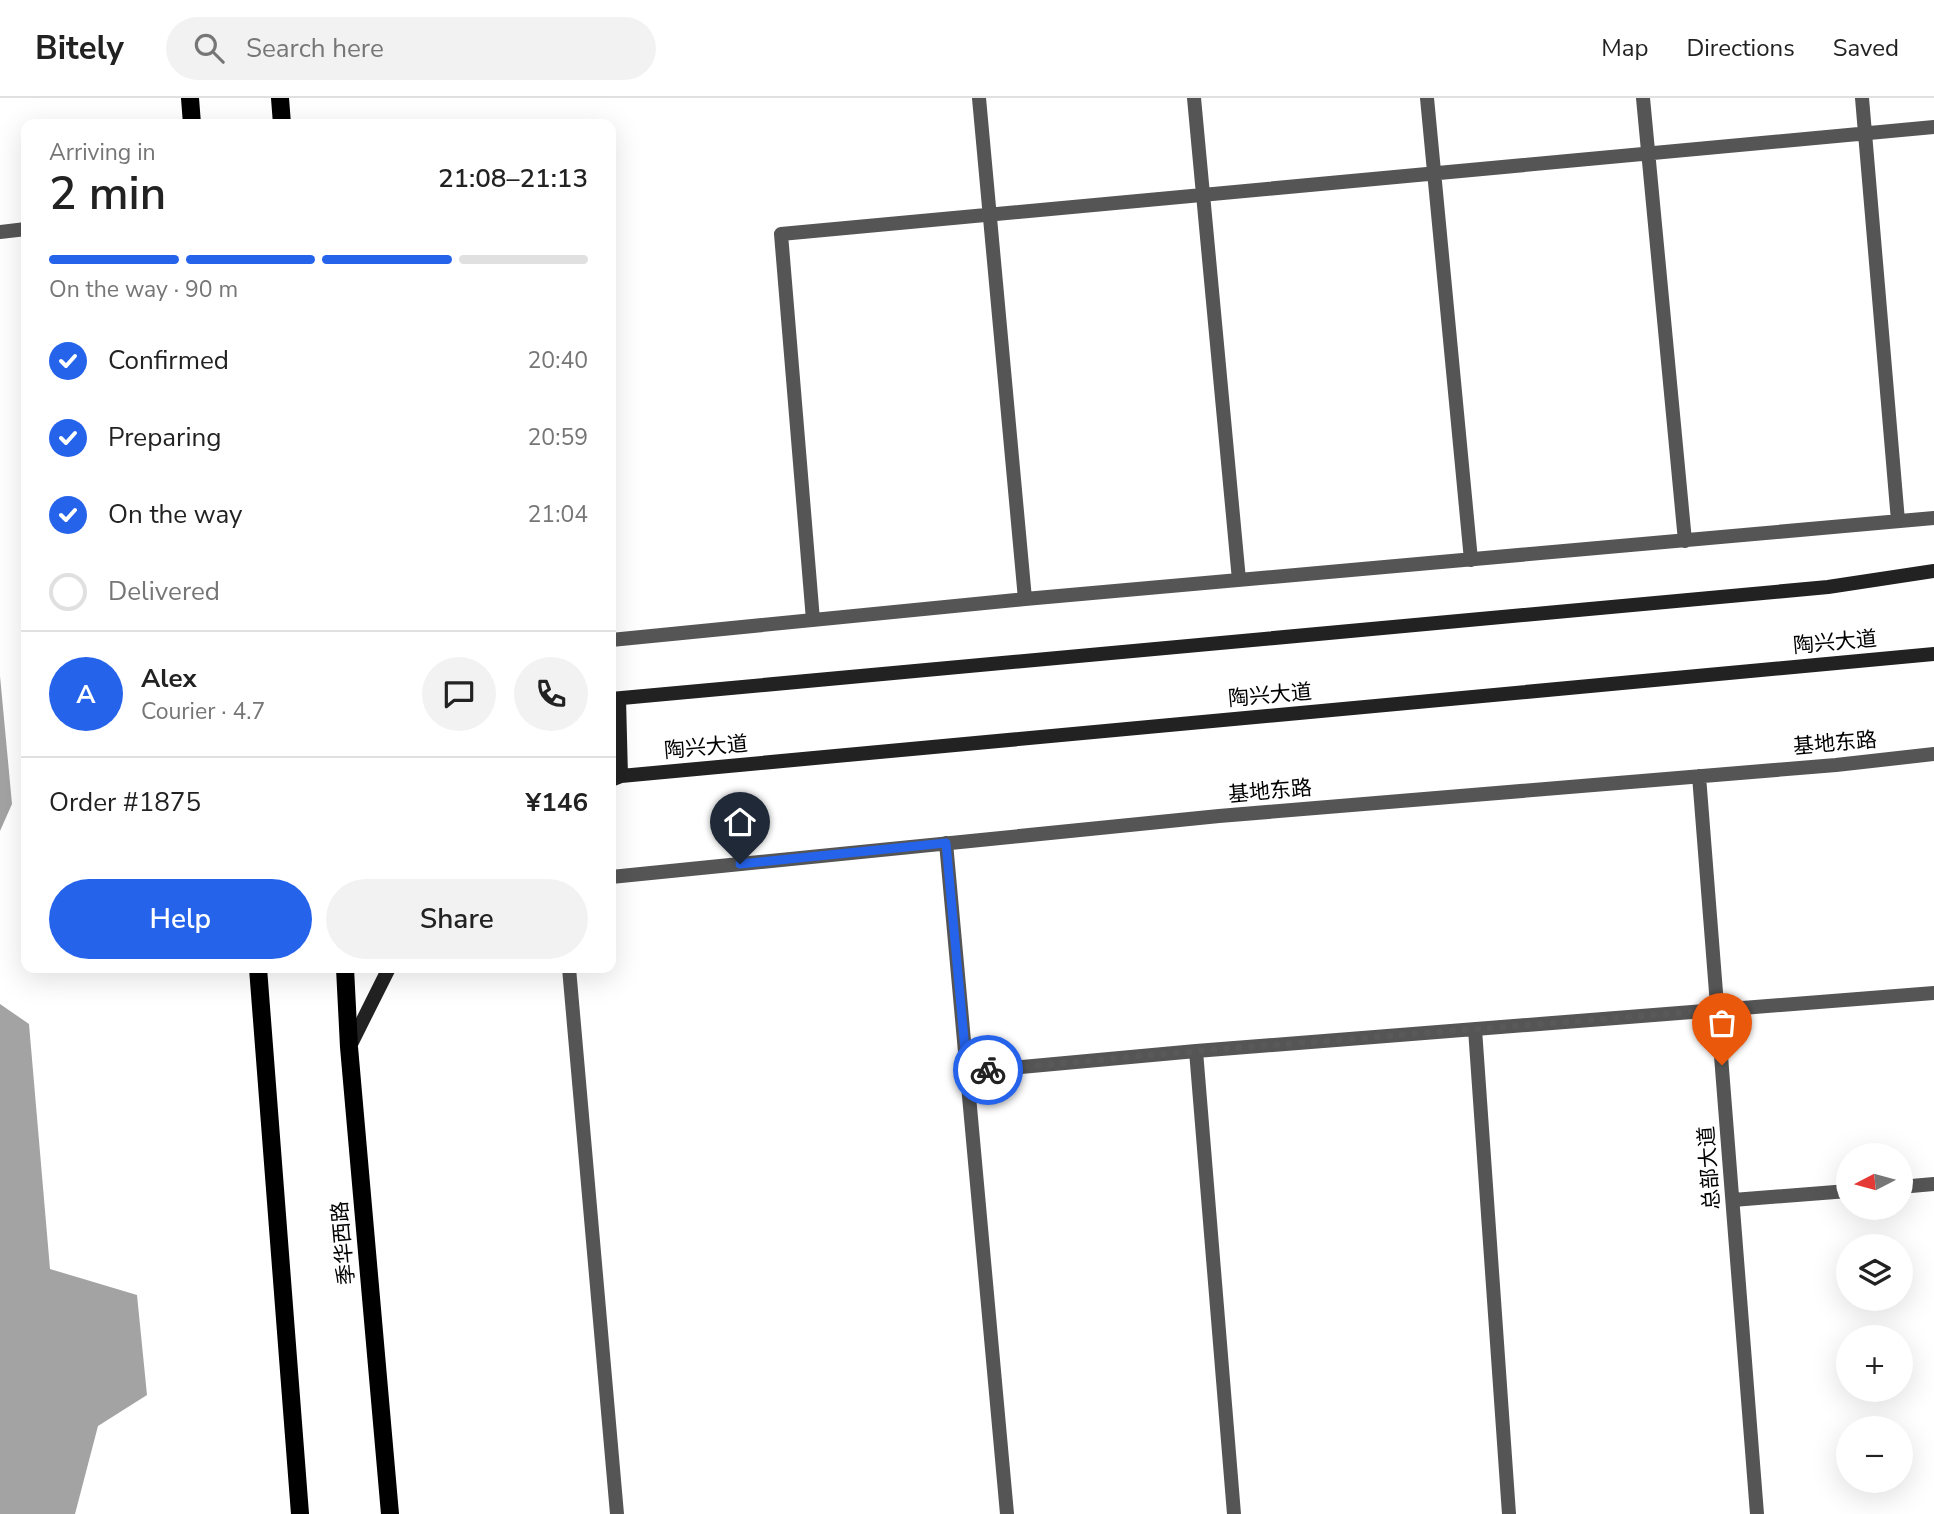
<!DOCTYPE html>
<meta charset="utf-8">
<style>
:root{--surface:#fff;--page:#f2f2f2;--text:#222;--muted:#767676;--line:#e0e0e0;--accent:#2563eb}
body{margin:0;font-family:"Nunito Sans","Noto Sans SC",sans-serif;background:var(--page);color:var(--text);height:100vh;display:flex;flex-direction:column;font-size:26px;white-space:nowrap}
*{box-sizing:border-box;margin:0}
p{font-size:23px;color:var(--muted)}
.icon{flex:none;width:38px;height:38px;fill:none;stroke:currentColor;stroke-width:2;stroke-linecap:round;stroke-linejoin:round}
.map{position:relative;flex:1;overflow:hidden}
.side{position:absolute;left:21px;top:21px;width:595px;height:854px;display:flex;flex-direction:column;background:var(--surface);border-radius:14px;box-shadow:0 7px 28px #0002}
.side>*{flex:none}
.needle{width:46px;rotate:264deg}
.fabs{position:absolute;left:1836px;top:1045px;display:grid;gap:14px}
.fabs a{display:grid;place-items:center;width:77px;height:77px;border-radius:50%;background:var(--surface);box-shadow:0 7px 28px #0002;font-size:35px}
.pin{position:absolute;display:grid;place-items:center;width:60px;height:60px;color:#fff;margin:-72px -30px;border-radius:50% 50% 50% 0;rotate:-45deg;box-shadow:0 0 7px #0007}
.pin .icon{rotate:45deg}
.courier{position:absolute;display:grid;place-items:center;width:70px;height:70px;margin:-35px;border:5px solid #2563eb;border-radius:50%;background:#fff;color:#222;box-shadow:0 2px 9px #0007}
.head em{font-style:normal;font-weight:600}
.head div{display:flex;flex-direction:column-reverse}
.head{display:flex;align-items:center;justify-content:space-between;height:119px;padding:0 28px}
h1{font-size:46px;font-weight:600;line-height:52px}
.bar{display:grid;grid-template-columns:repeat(4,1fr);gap:10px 7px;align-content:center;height:84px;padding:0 28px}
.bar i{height:9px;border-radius:5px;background:var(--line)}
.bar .active{background:var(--accent)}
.bar p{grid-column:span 4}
.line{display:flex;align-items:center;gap:18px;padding:0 28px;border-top:2px solid var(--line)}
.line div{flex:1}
.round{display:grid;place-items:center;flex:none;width:74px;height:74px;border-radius:37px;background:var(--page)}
ol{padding:0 28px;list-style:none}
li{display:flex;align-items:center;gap:21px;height:77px}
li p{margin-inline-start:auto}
li .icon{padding:7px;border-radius:50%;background:var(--accent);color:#fff;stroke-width:4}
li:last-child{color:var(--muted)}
li i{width:38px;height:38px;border:4px solid var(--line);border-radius:50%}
.action{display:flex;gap:14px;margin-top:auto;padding:14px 28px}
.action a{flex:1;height:80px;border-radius:42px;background:var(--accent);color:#fff;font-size:28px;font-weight:600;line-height:80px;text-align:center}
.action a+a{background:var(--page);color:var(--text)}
header{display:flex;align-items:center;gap:42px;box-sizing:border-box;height:98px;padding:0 35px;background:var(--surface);border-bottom:2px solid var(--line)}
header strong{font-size:33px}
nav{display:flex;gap:38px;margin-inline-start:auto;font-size:24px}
.search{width:490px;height:63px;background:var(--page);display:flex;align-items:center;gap:18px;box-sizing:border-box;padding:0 24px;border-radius:38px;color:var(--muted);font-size:26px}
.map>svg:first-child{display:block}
.water{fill:#a3a3a3}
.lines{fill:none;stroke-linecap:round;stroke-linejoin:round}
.service{stroke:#555;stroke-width:14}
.secondary{stroke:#222;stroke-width:14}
.primary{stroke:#000;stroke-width:18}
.done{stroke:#595959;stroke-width:7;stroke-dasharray:0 12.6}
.route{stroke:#2563eb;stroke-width:9}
.labels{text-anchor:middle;stroke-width:5;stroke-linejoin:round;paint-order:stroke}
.street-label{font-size:21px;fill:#000;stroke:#fff}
</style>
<header>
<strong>Bitely</strong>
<div class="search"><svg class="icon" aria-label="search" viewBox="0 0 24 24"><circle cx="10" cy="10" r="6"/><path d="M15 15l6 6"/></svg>Search here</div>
<nav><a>Map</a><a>Directions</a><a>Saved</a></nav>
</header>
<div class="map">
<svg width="1934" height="1416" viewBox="0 0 1934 1416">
<rect width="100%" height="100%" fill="#fff"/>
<!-- water -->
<path class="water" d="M0,578L12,706L0,733Z
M0,906L29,926L50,1171L137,1197L147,1297L98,1328L75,1416H0Z"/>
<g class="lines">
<!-- service -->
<path class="service" d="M979,0L1025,501
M1194,0L1239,482
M1427,0L1471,462
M1643,0L1685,443
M1862,0L1898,423
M0,134L26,131
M813,522L781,136L1934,29
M611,542L1025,501L1934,420
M1699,678L1757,1416
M946,745L1007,1416
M611,779L1219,718L1836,667L1934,656
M569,870L617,1416
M1475,931L1509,1416
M1196,953L1234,1416
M967,974L1196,953L1934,895
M1900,1089L1934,1086
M1733,1102L1848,1093"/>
<!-- secondary -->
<path class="secondary" d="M611,601L1828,489L1934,473
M619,601L621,678
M611,682L621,678L1934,556
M350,948L389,870"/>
<!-- primary -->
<path class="primary" d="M190,0L192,26
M280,0L282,26
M258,870L300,1416
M345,870L349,949L390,1416"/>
</g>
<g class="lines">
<!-- done -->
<path class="done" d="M988,972L1196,953L1718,912L1722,967"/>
<!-- route -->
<path class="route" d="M740,766L946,745L967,974L988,972"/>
</g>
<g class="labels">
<!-- street labels -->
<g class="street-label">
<text transform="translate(1835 544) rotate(-5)" y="7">陶兴大道</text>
<text transform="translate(1270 597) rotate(-5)" y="7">陶兴大道</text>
<text transform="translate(1835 645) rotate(-5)" y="7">基地东路</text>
<text transform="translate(706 649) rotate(-5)" y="7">陶兴大道</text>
<text transform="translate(1270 693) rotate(-5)" y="7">基地东路</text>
<text transform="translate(1709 1070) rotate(-94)" y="7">总部大道</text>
<text transform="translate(343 1145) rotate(-95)" y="7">季华西路</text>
</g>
</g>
</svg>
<div class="fabs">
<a><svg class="needle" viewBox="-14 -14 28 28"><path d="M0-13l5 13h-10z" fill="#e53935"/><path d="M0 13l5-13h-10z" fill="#767676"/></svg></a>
<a><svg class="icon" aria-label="layers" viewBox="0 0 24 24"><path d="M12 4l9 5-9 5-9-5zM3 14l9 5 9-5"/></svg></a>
<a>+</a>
<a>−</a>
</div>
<div class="pin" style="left:1722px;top:967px;background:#ea580c"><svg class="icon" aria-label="bag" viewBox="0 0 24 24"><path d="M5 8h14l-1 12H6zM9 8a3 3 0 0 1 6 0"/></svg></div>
<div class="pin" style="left:740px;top:766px;background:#1f2937"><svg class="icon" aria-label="home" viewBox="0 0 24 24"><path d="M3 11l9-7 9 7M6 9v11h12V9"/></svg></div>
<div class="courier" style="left:988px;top:972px"><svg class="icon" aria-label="bike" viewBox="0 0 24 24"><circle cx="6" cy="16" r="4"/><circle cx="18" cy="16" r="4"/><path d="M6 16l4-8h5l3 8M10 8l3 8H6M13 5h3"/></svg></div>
<section class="side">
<div class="head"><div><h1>2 min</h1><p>Arriving in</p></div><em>21:08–21:13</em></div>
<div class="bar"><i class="active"></i><i class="active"></i><i class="active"></i><i></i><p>On the way · 90 m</p></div>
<ol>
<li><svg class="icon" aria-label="check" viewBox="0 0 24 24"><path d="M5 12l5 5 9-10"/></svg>Confirmed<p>20:40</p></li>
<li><svg class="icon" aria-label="check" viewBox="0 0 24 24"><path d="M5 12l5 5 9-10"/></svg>Preparing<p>20:59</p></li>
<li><svg class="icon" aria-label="check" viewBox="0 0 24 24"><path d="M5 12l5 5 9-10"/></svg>On the way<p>21:04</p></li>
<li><i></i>Delivered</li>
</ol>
<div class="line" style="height:126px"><b class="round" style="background:var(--accent);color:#fff">A</b><div><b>Alex</b><p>Courier · 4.7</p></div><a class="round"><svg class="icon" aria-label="chat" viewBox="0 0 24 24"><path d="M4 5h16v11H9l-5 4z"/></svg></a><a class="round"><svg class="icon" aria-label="phone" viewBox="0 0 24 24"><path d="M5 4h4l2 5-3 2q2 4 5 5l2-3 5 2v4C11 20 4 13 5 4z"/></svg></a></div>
<div class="line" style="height:91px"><div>Order #1875</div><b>¥146</b></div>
<div class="action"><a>Help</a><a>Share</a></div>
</section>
</div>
